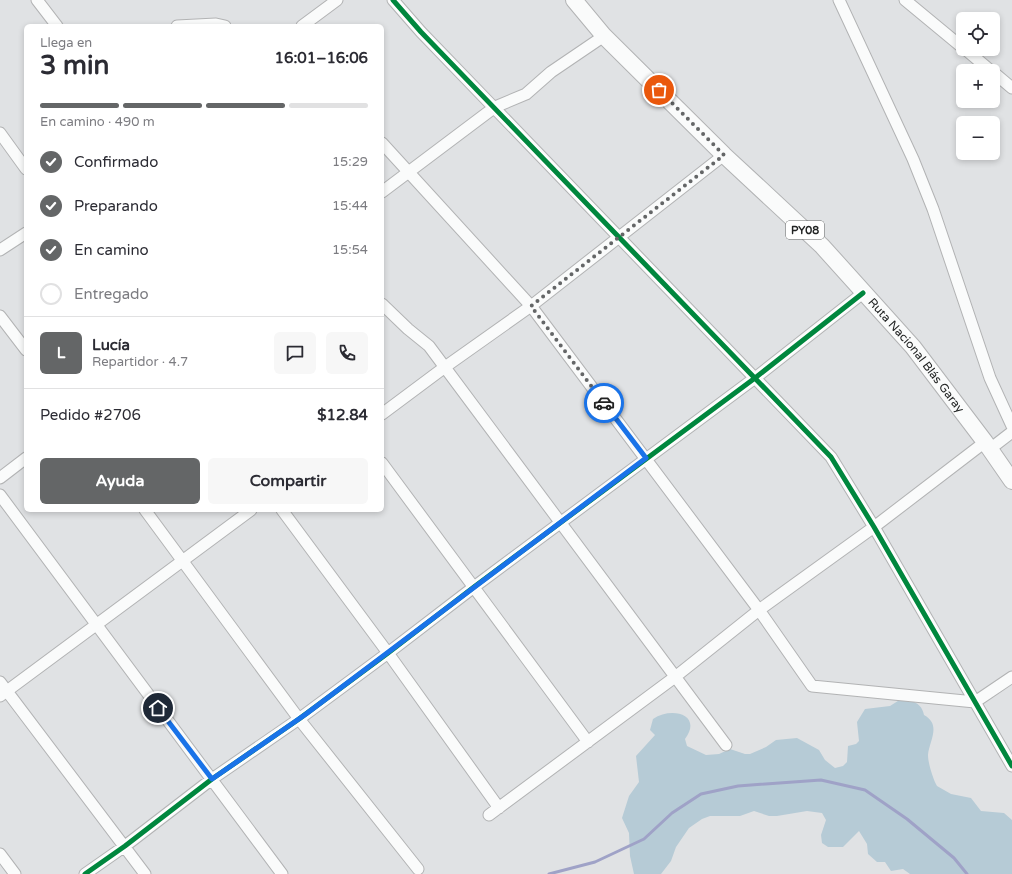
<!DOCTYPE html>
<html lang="es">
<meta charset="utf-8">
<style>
:root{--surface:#fff;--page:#f7f7f7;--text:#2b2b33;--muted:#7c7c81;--line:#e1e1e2;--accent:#646667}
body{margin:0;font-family:"Varela Round",sans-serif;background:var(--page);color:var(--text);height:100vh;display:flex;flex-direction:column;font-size:15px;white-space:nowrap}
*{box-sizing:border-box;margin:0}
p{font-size:13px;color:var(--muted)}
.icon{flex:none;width:22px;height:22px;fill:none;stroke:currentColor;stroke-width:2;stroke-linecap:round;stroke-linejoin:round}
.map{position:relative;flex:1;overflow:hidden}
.side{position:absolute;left:24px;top:24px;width:360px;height:488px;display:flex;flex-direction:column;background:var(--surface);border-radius:6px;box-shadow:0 2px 6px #0003}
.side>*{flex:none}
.controls{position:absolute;left:956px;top:12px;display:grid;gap:8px}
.controls a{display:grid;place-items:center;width:44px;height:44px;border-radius:6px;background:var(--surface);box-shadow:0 2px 6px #0003;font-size:20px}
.pin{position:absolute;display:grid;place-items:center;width:34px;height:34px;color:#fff;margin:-17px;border:2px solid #fff;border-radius:50%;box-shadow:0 1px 4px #0007}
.courier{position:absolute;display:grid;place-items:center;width:40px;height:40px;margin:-20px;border:3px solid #1a73e8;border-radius:50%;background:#fff;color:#222;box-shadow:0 1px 5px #0007}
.overview em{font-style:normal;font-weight:700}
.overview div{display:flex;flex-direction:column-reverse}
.overview{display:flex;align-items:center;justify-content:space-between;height:68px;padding:0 16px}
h1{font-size:26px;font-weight:700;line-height:30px}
.bar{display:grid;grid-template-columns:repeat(4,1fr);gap:6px 4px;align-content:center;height:48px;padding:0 16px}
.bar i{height:5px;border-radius:3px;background:var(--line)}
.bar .active{background:var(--accent)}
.bar p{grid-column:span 4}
.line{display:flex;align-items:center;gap:10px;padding:0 16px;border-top:1px solid var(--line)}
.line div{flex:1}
.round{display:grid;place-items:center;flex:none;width:42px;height:42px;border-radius:6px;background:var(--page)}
ol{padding:0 16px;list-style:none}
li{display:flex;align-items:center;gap:12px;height:44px}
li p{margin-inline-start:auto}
li .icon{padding:4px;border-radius:50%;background:var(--accent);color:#fff;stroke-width:4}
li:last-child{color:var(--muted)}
li i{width:22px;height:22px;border:2px solid var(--line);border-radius:50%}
.primary-button{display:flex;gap:8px;margin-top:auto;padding:8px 16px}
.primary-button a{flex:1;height:46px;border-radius:6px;background:var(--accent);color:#fff;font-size:16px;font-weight:700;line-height:46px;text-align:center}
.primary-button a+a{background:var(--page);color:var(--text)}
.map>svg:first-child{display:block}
.green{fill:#b6cbd6}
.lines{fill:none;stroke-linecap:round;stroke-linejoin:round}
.stream{stroke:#9fa2c7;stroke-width:3}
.minor-casing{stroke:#b2b3b4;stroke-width:13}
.highway-casing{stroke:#b2b3b4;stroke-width:18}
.minor{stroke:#fafbfb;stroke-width:11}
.highway{stroke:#fafbfb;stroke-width:16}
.cycleway-casing{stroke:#fff;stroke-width:8}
.cycleway{stroke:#00873e;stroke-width:5}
.done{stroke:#646667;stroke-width:4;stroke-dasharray:0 7.2}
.route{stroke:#1a73e8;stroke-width:5}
.labels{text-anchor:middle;stroke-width:3.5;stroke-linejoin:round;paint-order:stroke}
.shield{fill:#fff;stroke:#646666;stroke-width:1}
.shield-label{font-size:11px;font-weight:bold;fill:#222424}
.street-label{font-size:12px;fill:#222424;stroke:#fff}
</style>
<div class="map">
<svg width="1012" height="874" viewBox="0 0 1012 874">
<rect width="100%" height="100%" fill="#e0e2e4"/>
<!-- green -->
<path class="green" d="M901,699C912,700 922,703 924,715C942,725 929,741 928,755C928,763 933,779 937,786L951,794L971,798L981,811L1004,813L1012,820V874H910L903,869L891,871L885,862H877L868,854L867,844L859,831L843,847H828L822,843L821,835L826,820L822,813L807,811L777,816H769L754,811L740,816H710L702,819L689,828L676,847L671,861L661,874H634L630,856L629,833L622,818L629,796L639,782L636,756L655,735L650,730L653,719C672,706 703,715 685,739L687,746L706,755L719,754L730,749L745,754H750L766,747L776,740L797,738L819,750L825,760L835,768L843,766L847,762L848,746L856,744L859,741L857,722L865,709L890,706Z"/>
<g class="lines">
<!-- stream -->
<path class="stream" d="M549,874L595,862L644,839L672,813L701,794L738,786L821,780L865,790L907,819L954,858L967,874"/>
<!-- minor casing -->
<g class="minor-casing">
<path id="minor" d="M37,0L57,26
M393,0L421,32L831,457L874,527L1012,766
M839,0L913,159L933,209L990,378L1012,426
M905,0L963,48
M177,26L216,24L225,26
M302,26L337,0
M965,49L991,71
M993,72L1012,88
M0,133L26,169
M382,143L531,306L759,610L812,686L975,702L1012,677
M382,192L495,107L526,94L551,72L604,36
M0,250L26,233
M382,304L408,329L429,346L726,745
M0,316L26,350
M382,414L445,367L531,306L724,155
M990,449L1012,432
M382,463L588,742
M0,478L26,458
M0,495L282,874
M145,510L299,719L418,869
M282,510L388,653L499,808
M0,682L145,874
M0,696L251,510
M489,815L675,677L759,610L874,527L985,442
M0,854L15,874
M85,874L125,846L212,779L299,719L388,653L474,587L755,378L863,293"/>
</g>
<!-- highway casing -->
<g class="highway-casing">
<g id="highway">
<path id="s1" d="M574,0L604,36L724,155L822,246L913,347L985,442L1012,481"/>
</g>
</g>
<!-- minor -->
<use href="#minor" class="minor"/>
<!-- highway -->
<use href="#highway" class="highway"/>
<!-- cycleway casing -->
<g class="cycleway-casing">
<path id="cycleway" d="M393,0L421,32L831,457L874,527L1012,766
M85,874L125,846L212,779L299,719L388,653L474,587L755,378L863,293"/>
</g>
<!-- cycleway -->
<use href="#cycleway" class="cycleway"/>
</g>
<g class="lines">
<!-- done -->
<path class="done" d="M604,403L531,306L724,155L659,90"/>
<!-- route -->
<path class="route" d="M158,708L212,779L306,714L646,458L604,403"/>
</g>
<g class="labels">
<!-- shield labels -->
<rect class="shield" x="786" y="221" width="38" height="18" rx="3"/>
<g class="shield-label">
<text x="805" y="234">PY08</text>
</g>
<!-- street labels -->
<g class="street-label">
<text dy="4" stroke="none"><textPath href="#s1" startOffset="494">Ruta Nacional Blás Garay</textPath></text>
</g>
</g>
</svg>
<div class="controls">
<a><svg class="icon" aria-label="locate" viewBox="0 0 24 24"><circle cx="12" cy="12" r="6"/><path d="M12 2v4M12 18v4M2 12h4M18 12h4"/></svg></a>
<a>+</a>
<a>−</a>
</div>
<div class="pin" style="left:659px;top:90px;background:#ea580c"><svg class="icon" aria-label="bag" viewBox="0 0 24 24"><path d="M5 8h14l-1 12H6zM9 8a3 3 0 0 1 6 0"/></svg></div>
<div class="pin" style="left:158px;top:708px;background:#1f2937"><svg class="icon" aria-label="home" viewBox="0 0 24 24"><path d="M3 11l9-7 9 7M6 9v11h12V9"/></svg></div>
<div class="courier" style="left:604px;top:403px"><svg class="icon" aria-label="car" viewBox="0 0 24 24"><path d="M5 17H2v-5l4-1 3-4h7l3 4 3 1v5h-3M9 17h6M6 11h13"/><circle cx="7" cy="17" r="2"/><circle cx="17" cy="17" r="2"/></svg></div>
<section class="side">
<div class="overview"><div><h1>3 min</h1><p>Llega en</p></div><em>16:01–16:06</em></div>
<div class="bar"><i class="active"></i><i class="active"></i><i class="active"></i><i></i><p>En camino · 490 m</p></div>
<ol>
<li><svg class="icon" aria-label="check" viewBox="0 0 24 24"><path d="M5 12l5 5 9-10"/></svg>Confirmado<p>15:29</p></li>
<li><svg class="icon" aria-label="check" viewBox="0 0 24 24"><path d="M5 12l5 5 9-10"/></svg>Preparando<p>15:44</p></li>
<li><svg class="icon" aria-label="check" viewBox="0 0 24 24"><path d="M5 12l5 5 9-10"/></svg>En camino<p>15:54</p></li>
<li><i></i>Entregado</li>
</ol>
<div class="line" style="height:72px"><b class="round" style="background:var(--accent);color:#fff">L</b><div><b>Lucía</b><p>Repartidor · 4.7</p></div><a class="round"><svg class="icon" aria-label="chat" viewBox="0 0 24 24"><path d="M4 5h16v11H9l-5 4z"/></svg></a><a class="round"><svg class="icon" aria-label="phone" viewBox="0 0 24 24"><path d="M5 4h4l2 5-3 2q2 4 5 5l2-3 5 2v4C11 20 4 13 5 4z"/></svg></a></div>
<div class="line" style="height:52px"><div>Pedido #2706</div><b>$12.84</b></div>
<div class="primary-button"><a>Ayuda</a><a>Compartir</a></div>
</section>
</div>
